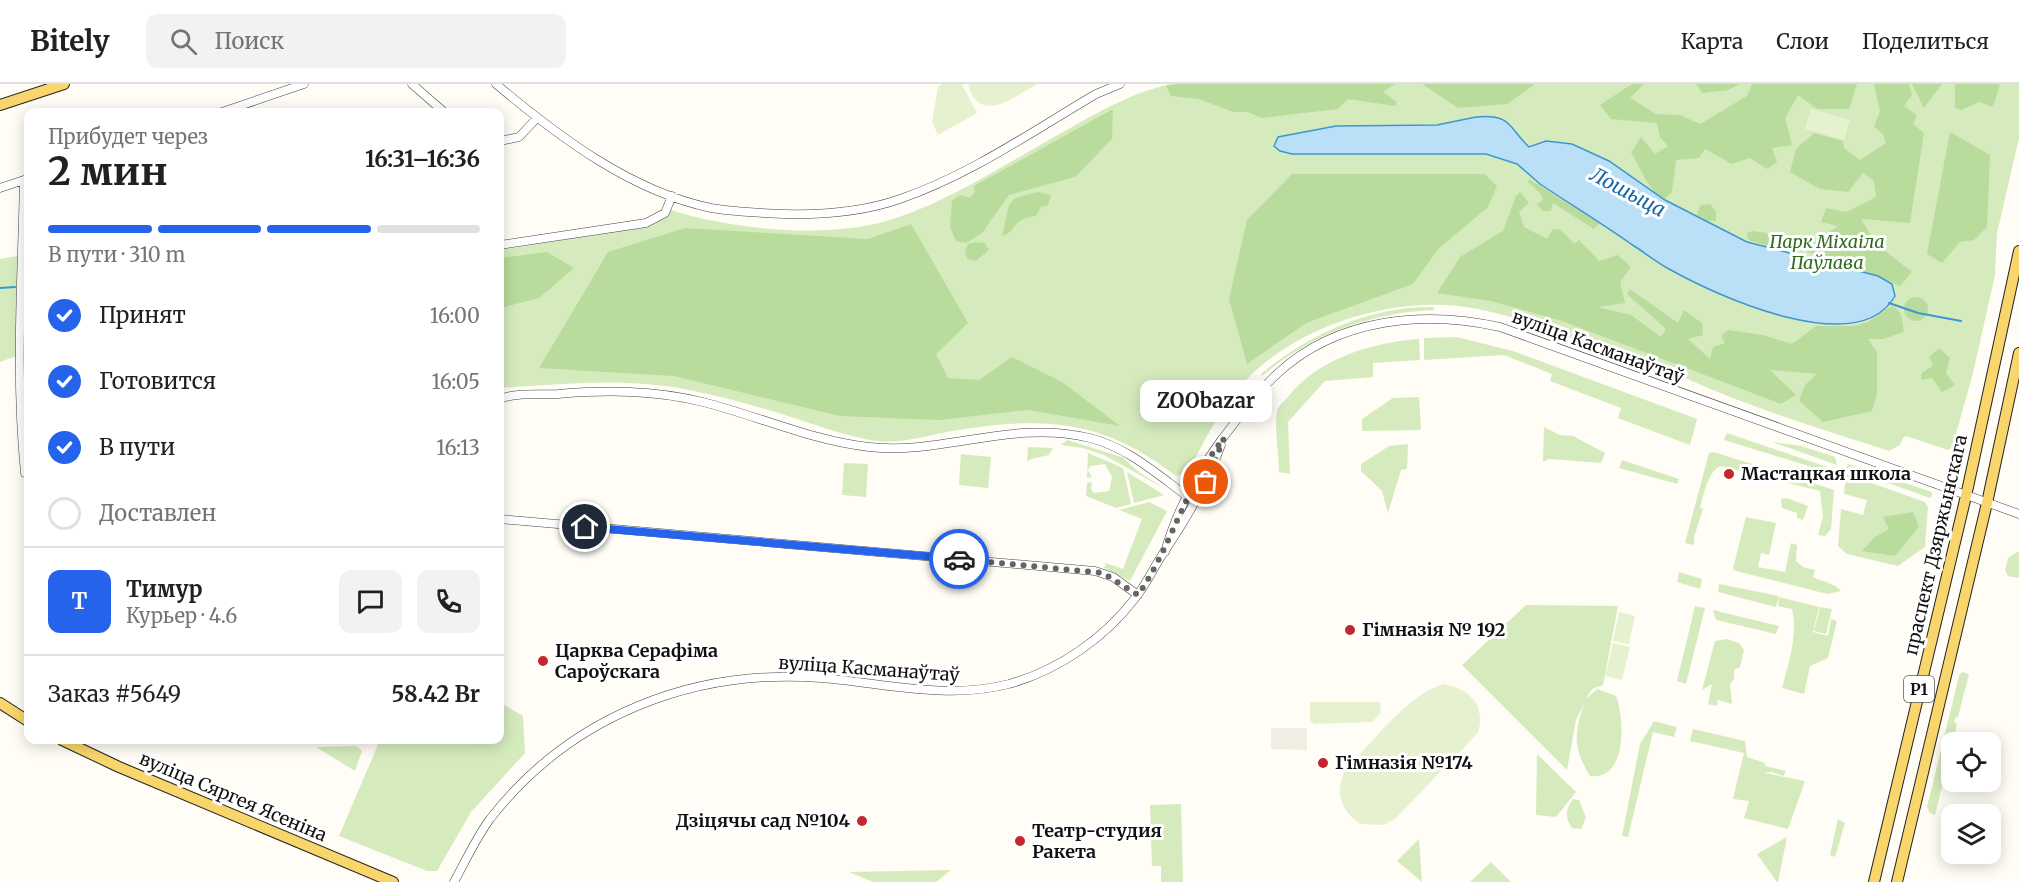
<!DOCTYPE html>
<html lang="ru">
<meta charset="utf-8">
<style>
:root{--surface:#fff;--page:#f2f2f2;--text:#202124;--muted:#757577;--line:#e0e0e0;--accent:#2563eb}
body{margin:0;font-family:Merriweather,serif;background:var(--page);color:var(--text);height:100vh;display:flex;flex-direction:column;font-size:22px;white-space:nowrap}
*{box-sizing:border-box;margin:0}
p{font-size:20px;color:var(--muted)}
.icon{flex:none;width:33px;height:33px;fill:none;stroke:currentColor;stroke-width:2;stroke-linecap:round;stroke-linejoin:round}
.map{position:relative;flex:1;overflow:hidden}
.sheet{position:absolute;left:24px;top:24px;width:480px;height:636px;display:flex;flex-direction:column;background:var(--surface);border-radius:12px;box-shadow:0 3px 15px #0003}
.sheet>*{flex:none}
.buttons{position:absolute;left:1941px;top:648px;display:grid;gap:12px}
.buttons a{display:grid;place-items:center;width:60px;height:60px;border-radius:12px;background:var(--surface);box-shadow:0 3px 15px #0003;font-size:30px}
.pin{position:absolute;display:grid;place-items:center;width:51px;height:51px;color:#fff;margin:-26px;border:3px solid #fff;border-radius:50%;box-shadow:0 2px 6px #0007}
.courier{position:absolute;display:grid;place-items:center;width:60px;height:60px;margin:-30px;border:4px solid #2563eb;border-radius:50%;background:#fff;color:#222;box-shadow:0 2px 8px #0007}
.bubble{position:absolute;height:42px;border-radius:12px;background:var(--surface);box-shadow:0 3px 15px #0003;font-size:20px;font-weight:700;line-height:42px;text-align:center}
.head em{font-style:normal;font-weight:700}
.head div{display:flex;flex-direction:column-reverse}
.head{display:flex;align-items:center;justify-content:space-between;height:102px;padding:0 24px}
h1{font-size:39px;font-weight:700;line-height:45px}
.bar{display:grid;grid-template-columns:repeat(4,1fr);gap:9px 6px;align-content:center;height:72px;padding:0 24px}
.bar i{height:8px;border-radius:4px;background:var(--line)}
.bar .current{background:var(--accent)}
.bar p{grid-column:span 4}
.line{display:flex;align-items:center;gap:15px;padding:0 24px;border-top:2px solid var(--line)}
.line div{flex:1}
.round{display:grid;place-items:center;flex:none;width:63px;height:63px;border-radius:12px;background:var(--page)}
ol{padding:0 24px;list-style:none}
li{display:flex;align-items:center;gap:18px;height:66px}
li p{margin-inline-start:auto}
li .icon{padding:6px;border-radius:50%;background:var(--accent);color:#fff;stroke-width:4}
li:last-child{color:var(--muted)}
li i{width:33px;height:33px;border:3px solid var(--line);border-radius:50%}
header{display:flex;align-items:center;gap:36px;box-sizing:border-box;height:84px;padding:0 30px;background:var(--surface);border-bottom:2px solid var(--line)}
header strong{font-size:28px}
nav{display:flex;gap:33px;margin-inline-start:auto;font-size:21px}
.search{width:420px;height:54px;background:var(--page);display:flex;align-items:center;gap:15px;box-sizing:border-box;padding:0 21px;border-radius:12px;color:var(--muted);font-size:22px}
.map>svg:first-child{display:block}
.green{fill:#d5ebbd}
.forest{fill:#b9dc9c}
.pitch{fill:#e6f2cf}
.plaza{fill:#f1ede2}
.water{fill:#b9e0f7;stroke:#3f96cf;stroke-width:1.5}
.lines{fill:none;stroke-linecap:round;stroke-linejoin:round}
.stream{stroke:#3f96cf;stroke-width:2}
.minor-casing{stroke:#444;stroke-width:9}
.major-casing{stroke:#222;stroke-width:12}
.minor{stroke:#fff;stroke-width:8}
.major{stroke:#f9d66b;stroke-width:10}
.done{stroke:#646461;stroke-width:6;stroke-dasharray:0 10.8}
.route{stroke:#2563eb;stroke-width:8}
.poi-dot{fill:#c4262e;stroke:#fff;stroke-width:2}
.labels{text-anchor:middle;stroke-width:6;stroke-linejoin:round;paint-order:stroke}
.shield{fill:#fff;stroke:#585858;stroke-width:1.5}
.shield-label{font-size:16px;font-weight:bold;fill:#111}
.park-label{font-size:18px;font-style:italic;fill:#2f6b1f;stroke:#fff}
.street-label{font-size:18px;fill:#111;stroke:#fff}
.poi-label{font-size:18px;font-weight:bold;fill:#111;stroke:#fff;text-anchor:start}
.water-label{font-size:20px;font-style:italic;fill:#1768a6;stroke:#fff}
</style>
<header>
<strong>Bitely</strong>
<div class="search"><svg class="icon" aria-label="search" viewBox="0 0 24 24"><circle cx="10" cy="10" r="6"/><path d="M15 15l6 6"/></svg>Поиск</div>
<nav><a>Карта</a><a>Слои</a><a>Поделиться</a></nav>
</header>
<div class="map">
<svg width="2019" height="798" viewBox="0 0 2019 798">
<rect width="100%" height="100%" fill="#fffdf5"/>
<!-- green -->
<path class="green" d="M1171,0H2019V54L1997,149L1995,191L1973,289L1952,364L1948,366L1906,352L1903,354L1900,361L1889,367C1836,350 1782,333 1730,313C1703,302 1677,290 1650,281C1641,278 1632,277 1624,274C1575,257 1528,235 1478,225C1402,209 1303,238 1248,294C1221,321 1205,357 1187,389L1176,392C1104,336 1046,332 958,346C932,350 904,360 877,357C849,353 822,343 794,334C760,323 725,313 689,306C627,293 562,300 500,304V166L649,142L671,126C732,146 834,156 896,134C950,116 998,85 1047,57C1087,35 1125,10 1171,0Z
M28,170V275L13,273L0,278V175Z
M1434,223V226C1369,229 1312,250 1262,292L1261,290C1309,250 1370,222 1434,223Z
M1457,253L1513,267L1697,335L1690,361L1618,334L1621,324L1550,297L1552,290L1504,271L1424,276V254Z
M1419,255L1420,276L1373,279V293L1325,297L1288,338L1290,390L1279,388C1279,369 1274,345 1277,327C1278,322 1284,317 1288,313C1317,275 1373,258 1419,255Z
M1419,313L1421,346L1362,347V335L1393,314Z
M1544,343L1560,351L1573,352L1605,369L1601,379L1549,375L1543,378Z
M1727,349L1836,386L1833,395L1829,397L1826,394L1828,388L1724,356Z
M1067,356L1122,373L1139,388L1165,405L1104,371L1083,364L1061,361Z
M1772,358L1801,362L1835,373L1837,381Z
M1408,360L1407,385L1401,386L1388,429L1382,407L1361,387V380L1389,362Z
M1028,363L1053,364L1049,371L1031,375L1027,378Z
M1714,368L1834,406L1831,445L1825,452L1818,451L1823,433L1820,407L1721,382C1709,386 1704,408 1700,424L1703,425L1694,453V461L1685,459L1709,369Z
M1088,369L1123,384L1131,420L1116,424L1086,412L1087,399L1092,398L1091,405L1094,409L1109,407L1112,393L1105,380L1090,382L1088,387L1092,393L1087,394Z
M961,370L991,373L988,404L959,401Z
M1622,376L1679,395L1677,400L1619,384Z
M844,379L868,380L866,413L842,411Z
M1848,380L1932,408V412L1930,414L1846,384Z
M1127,388L1164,411L1134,419Z
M1846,390L1925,418L1928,423L1925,463L1898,482L1847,470L1838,462L1841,425L1863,431L1867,416L1844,410Z
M1787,414L1808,422L1803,436L1797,434V429L1782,424L1781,415Z
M1149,418L1167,427L1130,497L1104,484L1106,479L1123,485L1142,435L1119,426Z
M1746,433L1776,439L1769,471L1761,469L1758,483L1785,488L1791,459L1797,461L1796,477L1803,483L1815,486L1813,493C1821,498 1833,498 1841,507L1827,510L1736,487L1733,485Z
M2019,467V494L2008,492L2005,486L2008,474Z
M1679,488L1702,495L1700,505L1677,498Z
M1719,500L1779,512L1776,523L1718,508Z
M1779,513L1819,523L1813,548L1828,552L1831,535L1837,537L1828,574L1810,582L1804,610L1782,604C1789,578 1798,551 1792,525L1778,522Z
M1526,521L1618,522L1603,601L1592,605L1585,616L1597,605L1616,612C1625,635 1627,697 1590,692C1573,664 1574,650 1584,620L1576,636L1567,686L1462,581Z
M1695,522L1705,524L1686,600L1677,597Z
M1820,523L1832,525L1826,550L1814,547Z
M1713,526L1779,542L1776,550L1716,536Z
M1726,555L1739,559L1744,566L1740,583L1734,586V595L1730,601L1732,620L1718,616L1717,622L1708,620L1712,600L1702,606L1715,557Z
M500,559L501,619L523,632L525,669L471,728L437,787H427L339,752L380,656H500Z
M1962,588L1969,590L1958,633H1956L1954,638L1957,640L1935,731L1930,729L1927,723L1959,592Z
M1654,637L1677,643L1674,653L1653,648L1628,753L1622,752L1640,660Z
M1693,645L1745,657L1747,673L1765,679V682L1786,687L1783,692L1772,688L1764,689L1805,697L1788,745L1744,734L1749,717L1733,715L1744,669L1690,657Z
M357,662L362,667L355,687L316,663Z
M1537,670L1576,708L1556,733L1536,731Z
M1573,715L1579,716L1586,734L1581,745L1572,744C1565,733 1565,726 1573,715Z
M1181,720L1183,798H1161V782H1152L1150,721Z
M1838,735L1845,739L1835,773L1830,771Z
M1787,753L1778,798H1777L1757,770Z
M1419,755L1422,798L1397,777Z
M1491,778L1511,798H1470Z
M951,786L936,798H873L849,788Z"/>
<!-- forest -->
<path class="forest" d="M1177,0H1395L1383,8L1397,18L1395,22L1348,15L1338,25L1262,34L1248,28H1233L1199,15L1171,12L1166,2Z
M1422,0H1535L1507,20L1458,24Z
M1632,0H1644L1630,14L1656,30L1680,31L1700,40L1747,12L1752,0H1857L1849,25H1817L1798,11L1785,34L1792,61L1772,64L1777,78L1767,85L1750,74L1732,80L1705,65L1699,74L1676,76L1672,108L1664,116C1646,104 1643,87 1631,69L1641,53L1655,70L1668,62L1660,53L1657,39L1611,35L1600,21Z
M1696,0H1740L1728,6L1702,9Z
M1874,0H1909L1912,11L1904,22L1917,31L1913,40L1924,49L1910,139L1861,135L1876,160L1912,188L1900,202C1870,187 1830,182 1804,165L1838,142L1821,138L1826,124L1846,128L1876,113L1874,97L1863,89L1848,108L1820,105L1790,88L1796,65L1814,49L1843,57L1844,64L1860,76L1886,59L1883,50L1874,43L1880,27Z
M1912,0H1942L1924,24Z
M1955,0H2000L1993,23L1979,18L1961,26L1955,24Z
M1113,25L1112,55L1075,93L1009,111L982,149L966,159L956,157L950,143L952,117L960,111L970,114L975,108L974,102Z
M1950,48L1990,71L1987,143L1974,156L1960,158L1942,179L1927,170Z
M1292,90H1485L1497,102L1488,123L1439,164L1413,200L1306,239L1247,280L1229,215L1247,136Z
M1529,95L1599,139L1594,145L1553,119L1551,127H1542L1537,120L1543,116L1541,110L1528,98Z
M1037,108L1051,111L1048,121L1041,123L1036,132C1010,135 1018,148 1002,152L1009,121L1015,114Z
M1520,108L1529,119L1519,128L1524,143L1547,155L1553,145L1561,146L1574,160L1579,156L1599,177L1618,171L1631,183L1620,198L1625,219L1597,223L1631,231L1661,253L1666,245L1627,210L1630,205L1678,239L1684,226L1702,239L1703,251L1688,255L1710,275L1713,263L1725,259L1721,251L1728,246L1763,251L1792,260L1816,242H1853L1868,238L1892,222C1903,227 1902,237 1904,248L1883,255H1868L1877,268V310L1872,327L1823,338L1799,317L1805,301L1817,290L1770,286L1796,311L1781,320L1562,237L1491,217L1437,209L1460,173L1503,147L1516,112Z
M1710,120L1716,127V137H1708L1697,131L1700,121Z
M911,140L968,239L936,270L948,294L979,296L1012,273L1062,298L1120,342L1028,326L939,336L840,332L674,292L539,284L608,168L685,144L868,155Z
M1752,147L1766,149L1771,155L1768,162L1748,156L1747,149Z
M975,158L985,159L989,166L976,177L967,175L965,167L968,160Z
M547,168L574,184L539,214L500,224V174Z
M1904 225a12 12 0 1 1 24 0a12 12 0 1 1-24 0Z
M1939,264L1950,274L1946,289L1955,301L1942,308L1932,294L1922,296L1921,290L1933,281L1929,273Z
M1913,428L1919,443L1895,472L1862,467L1875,453L1889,445L1883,433Z"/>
<!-- pitch -->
<path class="pitch" d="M942,0H962L977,29L938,51L932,38L938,3Z
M968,0H1037C1014,13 979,42 968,0Z
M1811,25L1850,36L1844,56L1805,45Z
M1619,528L1635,532L1629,560L1613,557Z
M1613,559L1630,563L1622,596L1605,592Z
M1444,600C1470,606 1486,620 1478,649L1396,734L1384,741L1360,740C1340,725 1334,708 1346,685C1372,659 1409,609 1444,600Z
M1310,618H1380L1381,629L1372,638L1314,640L1310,636Z"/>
<!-- plaza -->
<path class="plaza" d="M1271,644H1307V666L1271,665Z"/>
<!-- water -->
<path class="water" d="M1476,33C1512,30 1508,43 1529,63L1546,57L1572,60L1609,77L1665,116L1747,158L1878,192L1892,200L1895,212C1858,277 1717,212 1669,185C1656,178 1644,168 1631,160C1601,139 1570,120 1540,100L1517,80L1486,70H1292L1280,67L1274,62L1278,53L1336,42L1437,41Z"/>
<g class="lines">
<!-- stream -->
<path class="stream" d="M0,204L15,203
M1889,219L1918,229L1961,237"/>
<!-- minor casing -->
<g class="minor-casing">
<path id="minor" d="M412,0L444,28
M496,0C558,52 630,107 711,124C735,128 760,129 784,130C823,131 863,128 900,115C970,91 1033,47 1096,10L1120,0
M222,28L304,0
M500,57L519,53L537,34
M24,96C22,194 15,291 25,389H28
M0,104L27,95
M500,161L646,139L665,129L672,112
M500,315C516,308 541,311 558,310C607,306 654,306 703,318C758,332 813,357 869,363C945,371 1012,335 1090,354C1129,364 1159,392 1191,415
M500,435L1095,487L1113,493L1138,511
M1165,468C1176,428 1198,388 1222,355C1240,332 1256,309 1278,289C1338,234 1424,226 1500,243L2019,430
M454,798C466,776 476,754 490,735C570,632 693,584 821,594C884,599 946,616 1009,600C1059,586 1105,554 1136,513C1147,499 1154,483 1164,468C1187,434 1207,400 1221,361"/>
</g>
<!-- major casing -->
<g class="major-casing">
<path id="major" d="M0,21L64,0
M0,619L28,637
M62,656L119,683L393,798
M1874,798L1966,412L2019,167
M1897,798L1987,419L2019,269"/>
</g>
<!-- minor -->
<use href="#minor" class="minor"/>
<!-- major -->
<use href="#major" class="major"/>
</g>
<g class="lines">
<!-- done -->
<path class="done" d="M959,475L1103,489L1138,511C1172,462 1185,402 1224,354L1206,398"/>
<!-- route -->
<path class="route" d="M585,443L959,475"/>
</g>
<!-- markers -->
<g class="poi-dot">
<circle cx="1729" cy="390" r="6"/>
<circle cx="1350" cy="546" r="6"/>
<circle cx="543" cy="577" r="6"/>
<circle cx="1323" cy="679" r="6"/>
<circle cx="862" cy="737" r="6"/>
<circle cx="1020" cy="757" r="6"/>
</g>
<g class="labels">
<!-- shield labels -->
<rect class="shield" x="1904" y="592" width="30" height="26" rx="4.5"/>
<g class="shield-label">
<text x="1919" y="611">Р1</text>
</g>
<!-- park labels -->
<g class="park-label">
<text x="1827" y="164">Парк Міхаіла<tspan x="1827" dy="21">Паўлава</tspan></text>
</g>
<!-- street labels -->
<g class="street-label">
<text transform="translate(1598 263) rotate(20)" y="6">вуліца Касманаўтаў</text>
<text transform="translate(1936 461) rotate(-77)" y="6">праспект Дзяржынскага</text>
<text transform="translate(869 585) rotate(4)" y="6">вуліца Касманаўтаў</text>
<text transform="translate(233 713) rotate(23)" y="6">вуліца Сяргея Ясеніна</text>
</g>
<!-- poi labels -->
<g class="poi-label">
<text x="1741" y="396">Мастацкая школа</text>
<text x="1362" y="552">Гімназія № 192</text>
<text x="555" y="573">Царква Серафіма<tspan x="555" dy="21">Сароўскага</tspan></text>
<text x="1335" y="685">Гімназія №174</text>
<text x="850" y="743" text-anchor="end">Дзіцячы сад №104</text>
<text x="1032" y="753">Театр-студия<tspan x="1032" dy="21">Ракета</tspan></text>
</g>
<!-- water labels -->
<g class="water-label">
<text transform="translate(1628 108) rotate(28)" y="7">Лошыца</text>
</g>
</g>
</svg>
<div class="buttons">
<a><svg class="icon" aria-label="locate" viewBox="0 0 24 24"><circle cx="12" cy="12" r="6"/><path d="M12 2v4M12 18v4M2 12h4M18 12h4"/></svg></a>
<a><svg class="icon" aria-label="layers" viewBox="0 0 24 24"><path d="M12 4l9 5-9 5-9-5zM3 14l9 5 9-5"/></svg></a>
</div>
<div class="pin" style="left:1206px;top:398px;background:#ea580c"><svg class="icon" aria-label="bag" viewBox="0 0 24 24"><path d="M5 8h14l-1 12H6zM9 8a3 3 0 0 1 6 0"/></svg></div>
<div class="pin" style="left:585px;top:443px;background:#1f2937"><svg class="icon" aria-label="home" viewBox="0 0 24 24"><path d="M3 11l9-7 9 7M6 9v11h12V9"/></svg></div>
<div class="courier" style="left:959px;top:475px"><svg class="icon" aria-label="car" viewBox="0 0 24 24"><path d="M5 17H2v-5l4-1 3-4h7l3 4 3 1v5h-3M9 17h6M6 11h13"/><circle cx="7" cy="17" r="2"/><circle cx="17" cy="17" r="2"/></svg></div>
<div class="bubble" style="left:1140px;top:296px;width:132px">ZOObazar</div>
<section class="sheet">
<div class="head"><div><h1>2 мин</h1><p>Прибудет через</p></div><em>16:31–16:36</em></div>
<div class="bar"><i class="current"></i><i class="current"></i><i class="current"></i><i></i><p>В пути · 310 m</p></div>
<ol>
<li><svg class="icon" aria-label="check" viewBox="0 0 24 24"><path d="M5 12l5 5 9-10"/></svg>Принят<p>16:00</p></li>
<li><svg class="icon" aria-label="check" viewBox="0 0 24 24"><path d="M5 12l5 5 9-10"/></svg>Готовится<p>16:05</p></li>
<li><svg class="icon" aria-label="check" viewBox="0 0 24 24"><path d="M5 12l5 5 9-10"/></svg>В пути<p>16:13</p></li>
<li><i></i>Доставлен</li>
</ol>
<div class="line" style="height:108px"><b class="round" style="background:var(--accent);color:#fff">Т</b><div><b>Тимур</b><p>Курьер · 4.6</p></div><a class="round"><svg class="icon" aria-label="chat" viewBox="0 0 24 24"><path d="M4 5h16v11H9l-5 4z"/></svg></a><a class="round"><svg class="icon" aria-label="phone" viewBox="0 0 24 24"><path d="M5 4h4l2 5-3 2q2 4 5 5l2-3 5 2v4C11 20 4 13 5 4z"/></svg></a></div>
<div class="line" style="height:78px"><div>Заказ #5649</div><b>58.42 Br</b></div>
</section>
</div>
